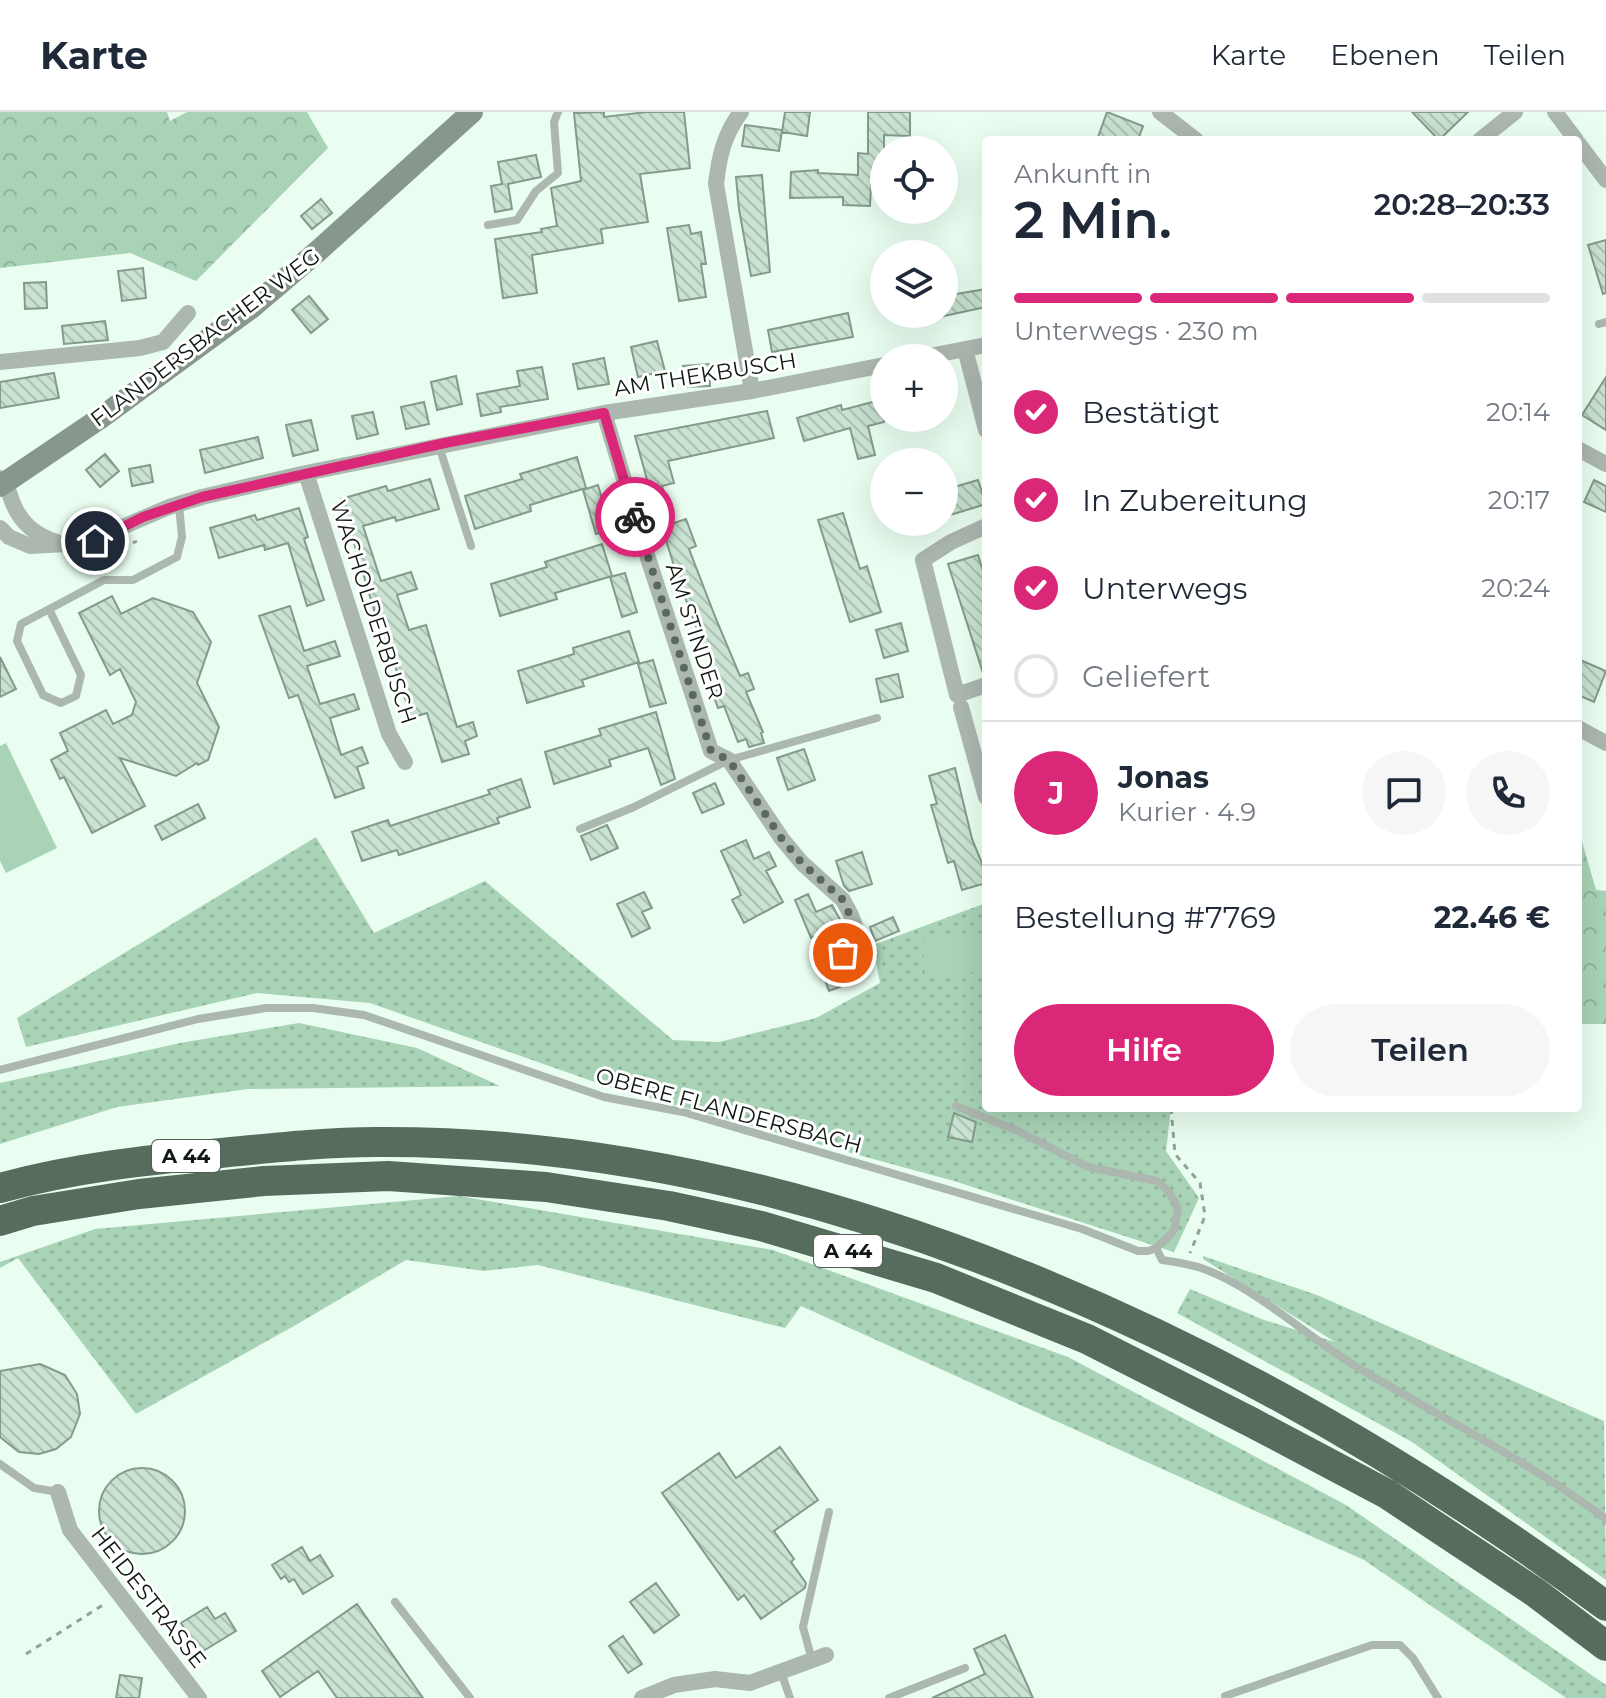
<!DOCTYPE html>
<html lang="de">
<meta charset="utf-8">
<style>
:root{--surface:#fff;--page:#f6f6f7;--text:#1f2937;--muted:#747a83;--line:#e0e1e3;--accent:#db2777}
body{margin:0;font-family:Montserrat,sans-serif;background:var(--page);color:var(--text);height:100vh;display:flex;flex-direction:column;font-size:30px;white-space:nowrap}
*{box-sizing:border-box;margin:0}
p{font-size:26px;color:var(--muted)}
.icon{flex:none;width:44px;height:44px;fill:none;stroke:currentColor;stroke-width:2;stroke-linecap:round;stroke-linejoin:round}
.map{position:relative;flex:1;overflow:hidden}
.drawer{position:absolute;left:982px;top:24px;width:600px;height:976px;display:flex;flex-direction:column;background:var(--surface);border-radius:8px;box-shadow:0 8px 32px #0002}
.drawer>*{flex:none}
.fabs{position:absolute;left:870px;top:24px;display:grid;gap:16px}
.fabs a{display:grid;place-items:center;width:88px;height:88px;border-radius:50%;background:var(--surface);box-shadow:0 8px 32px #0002;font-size:40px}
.pin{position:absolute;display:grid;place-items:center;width:68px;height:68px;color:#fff;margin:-34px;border:4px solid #fff;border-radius:50%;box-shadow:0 2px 8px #0007}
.courier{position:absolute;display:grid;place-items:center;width:80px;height:80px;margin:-40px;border:6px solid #db2777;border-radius:50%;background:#fff;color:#222;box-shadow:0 2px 10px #0007}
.summary em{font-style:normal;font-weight:600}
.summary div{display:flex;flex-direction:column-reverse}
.summary{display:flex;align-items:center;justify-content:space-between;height:136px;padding:0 32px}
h1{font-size:52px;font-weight:600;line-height:60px}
.bar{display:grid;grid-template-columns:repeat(4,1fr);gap:12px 8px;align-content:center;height:96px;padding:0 32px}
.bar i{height:10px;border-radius:6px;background:var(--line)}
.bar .current{background:var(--accent)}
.bar p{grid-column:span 4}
.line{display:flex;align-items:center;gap:20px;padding:0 32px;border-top:2px solid var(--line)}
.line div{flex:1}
.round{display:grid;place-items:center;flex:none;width:84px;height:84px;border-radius:42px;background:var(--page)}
ol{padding:0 32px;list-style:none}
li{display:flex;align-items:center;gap:24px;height:88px}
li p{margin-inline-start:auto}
li .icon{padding:8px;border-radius:50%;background:var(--accent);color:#fff;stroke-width:4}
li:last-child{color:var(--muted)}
li i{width:44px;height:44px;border:4px solid var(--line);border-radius:50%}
.action{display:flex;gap:16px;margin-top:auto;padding:16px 32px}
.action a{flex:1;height:92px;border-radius:48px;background:var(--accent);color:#fff;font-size:32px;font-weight:600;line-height:92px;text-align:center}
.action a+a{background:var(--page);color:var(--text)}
header{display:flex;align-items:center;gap:48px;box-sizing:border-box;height:112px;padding:0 40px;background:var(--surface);border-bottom:2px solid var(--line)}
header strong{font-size:38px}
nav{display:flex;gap:44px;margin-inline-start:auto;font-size:28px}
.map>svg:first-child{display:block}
.grass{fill:url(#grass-dots)}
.forest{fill:url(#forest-crowns)}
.pitch{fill:#a8d3b6}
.building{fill:url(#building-back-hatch);stroke:#839b8a;stroke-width:2}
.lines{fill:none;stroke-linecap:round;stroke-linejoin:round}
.path{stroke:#92a297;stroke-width:3;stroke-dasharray:6 6;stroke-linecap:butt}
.lane{stroke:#acb7af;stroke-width:8}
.street{stroke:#acb7af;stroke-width:16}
.secondary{stroke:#87978c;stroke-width:22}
.highway{stroke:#566d5e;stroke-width:30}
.done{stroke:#5b6860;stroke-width:8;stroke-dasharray:0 14.4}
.route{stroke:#db2777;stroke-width:10}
.labels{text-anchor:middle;stroke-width:6;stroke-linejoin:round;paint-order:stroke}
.shield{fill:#fff;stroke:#575d59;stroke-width:2}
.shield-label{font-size:20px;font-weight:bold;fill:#0f1812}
.street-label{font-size:22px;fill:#0f1812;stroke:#fff}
</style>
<header>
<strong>Karte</strong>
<nav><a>Karte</a><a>Ebenen</a><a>Teilen</a></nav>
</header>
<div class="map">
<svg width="1606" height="1586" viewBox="0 0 1606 1586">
<defs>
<pattern id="grass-dots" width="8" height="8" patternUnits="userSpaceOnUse" patternTransform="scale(2)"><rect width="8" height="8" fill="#a8d3b6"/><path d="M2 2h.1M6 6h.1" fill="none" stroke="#8fb49b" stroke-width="1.8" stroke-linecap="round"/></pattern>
<pattern id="forest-crowns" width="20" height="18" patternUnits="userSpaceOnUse" patternTransform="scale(2)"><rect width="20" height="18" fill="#a8d3b6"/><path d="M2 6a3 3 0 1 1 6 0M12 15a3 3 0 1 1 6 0" fill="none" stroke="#8fb49b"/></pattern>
<pattern id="building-back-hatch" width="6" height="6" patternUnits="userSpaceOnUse" patternTransform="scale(2)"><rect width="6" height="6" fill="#c9e2d1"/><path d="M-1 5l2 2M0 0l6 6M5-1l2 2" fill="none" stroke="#abc1b2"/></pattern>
</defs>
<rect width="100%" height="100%" fill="#e9fef0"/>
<!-- grass -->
<path class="grass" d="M316,725L374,821L485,769L673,928L719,930L816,906L880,871L873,833L986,791V996H1171L1166,1039L1199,1086L1174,1140L954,1069L609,975L370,891L257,881L26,935L17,906Z
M299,911L417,936L500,974L248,977L117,995L0,1032V971L180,931Z
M459,1084L773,1138L1068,1245L1346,1393L1606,1573V1586H1566L1364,1448L801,1194L785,1216L538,1153L484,1159L406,1148L294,1214L136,1302L18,1146L0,1156V1150L95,1117Z
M1203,1144L1317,1183L1604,1309L1606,1468L1412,1330L1177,1201L1190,1177L1264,1208L1335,1230L1203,1147Z"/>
<!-- forest -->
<path class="forest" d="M0,0H167L170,9L187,0H307L328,36L196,169L130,141L0,156Z
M1578,726H1581L1596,778L1606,779V912H1578Z"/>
<!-- pitch -->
<path class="pitch" d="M6,631L57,736L6,761L0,749V634Z
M986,821V859L925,865L922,827Z"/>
<!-- building -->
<path class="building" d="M604,0V5L647,0H684L690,56L640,62L648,110L601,117L603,131L532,143L537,181L503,186L495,127L542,120L541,117L557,114L551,76L581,69L574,1Z
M785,0H810L807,24L782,20Z
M868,0H910V24L884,23V73H871L870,94L843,93V85L790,86L791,60L818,58V61L858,63V41L868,42Z
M1107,0L1143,14L1138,28H1097Z
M1412,0H1468L1439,28Z
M745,13L782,18L779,39L742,34Z
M536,43L541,65L508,72L512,97L495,100L491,74L502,72L498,50Z
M762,63L770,160L751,164L739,97L736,65Z
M321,87L332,101L312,117L301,104Z
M689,113L691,122L701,120L706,152H701L706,185L679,189L667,116Z
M1606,128V181L1603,182L1588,133Z
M143,156L146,186L122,189L118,159Z
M46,170L47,196L25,197L24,171Z
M986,177V195L944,204V184Z
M309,184L328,207L311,221L292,198Z
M848,201L853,225L772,240L768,218Z
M105,209L108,228L64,232L62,214Z
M657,229L665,259L638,265L631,235Z
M604,246L609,272L578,277L573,252Z
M709,252L710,274L685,275L683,254Z
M542,255L548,287L500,295L501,300L481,304L477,282L520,274L517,259Z
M54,261L59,286L0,296V270Z
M456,264L462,292L437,298L431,270Z
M1606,265V318L1582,303Z
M884,287V310L868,314L875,343L858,347L850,316L804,329L797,306L841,293L842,298Z
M424,290L429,312L406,317L401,295Z
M767,299L774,326L668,349L674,371L662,374L670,399L657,404L635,324Z
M373,300L378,322L357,327L352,304Z
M311,308L318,338L293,344L286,313Z
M258,325L263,346L205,361L200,338Z
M105,342L119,359L100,375L86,358Z
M577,345L586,376L530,393L531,399L475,417L465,384L522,367L520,362Z
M150,353L153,370L132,374L129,357Z
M430,367L439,397L396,409L395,405L363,414L381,469L411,460L417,477L397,483L409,518L426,513L457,615L473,610L477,624L465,629L469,642L442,650L427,601L411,606L381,507L377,508L341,387L386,374L388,379Z
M978,368L986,392L944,405V378Z
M1594,368L1606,374V400L1584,390Z
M598,373L611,417L596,422L583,378Z
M299,396L308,425L304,427L324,488L307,494L288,431L265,438L264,433L219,446L210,416L255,403L257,408Z
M843,401L860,457L867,454L881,500L850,510L818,408Z
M686,407L696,434L689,437L716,507L740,564L748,561L754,577L746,580L763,620L761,621L764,631L749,635L746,627L738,630L724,594L718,596L713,582L717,580L714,574L718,572L678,467L662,415Z
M602,432L612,464L555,481L557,487L500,504L491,472L547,455L545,450Z
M978,443L986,469V561H983L948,452Z
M625,461L637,500L622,505L610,465Z
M112,484L121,502L153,486L193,500L211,530L197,571L219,615L208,648L198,653L197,651L176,664L120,646L145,694L92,721L64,665L60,667L51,648L68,639L60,621L106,598L113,612L132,603L134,596L136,590L120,557L110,563L79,501Z
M290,494L304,539L335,529L340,544L307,554L320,592L354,582L359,597L330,606L341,643L362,635L368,651L357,655L364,676L335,686L298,583L289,586L259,504Z
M901,511L908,539L884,546L876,518Z
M629,519L639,550L582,568L584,574L527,591L518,559L574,542L573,536Z
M0,545L16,577L0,585Z
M1578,547L1606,559L1594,590L1578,583Z
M653,548L666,591L650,595L638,552Z
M898,562L903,585L881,590L876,567Z
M656,600L675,667L661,673L648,636L609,648L611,654L554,672L545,640L601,623L599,617Z
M804,637L815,668L788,678L777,646Z
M955,656L972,727L986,761V771L962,778L954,749L948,751L931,693L937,692L929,664Z
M521,667L530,695L497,706L499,711L399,743L397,738L362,749L352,720L388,708L390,714L490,682L488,678Z
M715,671L724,692L702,701L693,681Z
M198,692L205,706L162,728L155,714Z
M607,713L618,736L591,748L581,724Z
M746,728L754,747L769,740L776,754L766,759L783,790L744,811L732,788L741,783L721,739Z
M862,740L872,772L849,779L844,774L836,749Z
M644,780L652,796L642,800L650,816L632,825L617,792Z
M808,782L816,800L832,793L843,813L811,826L795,788Z
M893,805L899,819L875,829L870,815Z
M846,852L853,870L829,879L823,862Z
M954,1001L976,1010L972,1030L948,1025Z
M40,1252L65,1263L77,1282L80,1302L71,1325L56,1337L39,1342L19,1340L0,1325V1259Z
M780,1335L818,1388L774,1419L794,1447L791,1450L806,1471L805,1476L761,1507L744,1483L738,1488L662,1381L719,1341L736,1366Z
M99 1399a43 43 0 1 1 86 0a43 43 0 1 1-86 0Z
M302,1435L310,1449L320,1443L333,1464L303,1482L294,1467L289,1470L285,1464L281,1467L272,1453Z
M656,1471L679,1503L654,1521L630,1490Z
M357,1492L423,1586H337L318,1559L280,1585L262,1559Z
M207,1495L215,1507L225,1501L236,1519L200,1541L181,1511Z
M1005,1523L1033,1586H932L985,1562L974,1537Z
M623,1524L642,1552L628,1561L609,1534Z
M120,1563L142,1566L139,1586H116Z"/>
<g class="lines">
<!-- path -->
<path class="path" d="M122,436L137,429
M1171,996L1175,1042L1200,1071L1205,1104L1190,1141
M26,1542L106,1491"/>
<!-- lane -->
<path class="lane" d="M488,113L517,108L536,79L558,61L554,10L558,0
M1599,212L1606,210
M439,334L471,434
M49,497L81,563L76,584L61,591L43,583L17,529L21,512L104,468H133L177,445L182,425L179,393
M580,717L634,695L729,648L877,606
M0,958L198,907L266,896H313L364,903L604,985L683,1000L1082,1117L1138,1139H1148L1156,1136L1171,1122L1175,1115L1178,1096L1169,1080L1157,1069L1088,1055L1016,1018L956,994
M1156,1136L1162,1148C1176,1150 1190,1152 1204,1157C1256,1176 1309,1226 1357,1255C1440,1305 1528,1349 1606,1407
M0,1352L34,1376L58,1380
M395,1490L470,1586
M812,1548L803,1515L829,1400
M781,1560L790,1586
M1225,1584L1372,1533H1400L1413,1546L1438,1586
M889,1586L965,1556"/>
<!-- street -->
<path class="street" d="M741,0C724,22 719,45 716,72L752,279
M1160,0L1196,28
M1555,0L1576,28
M1480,28L1515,0
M1578,31L1606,68
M965,237L986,318
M919,246L986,233
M0,250L140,236L163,230L188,201
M604,301L645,437L711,639L729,648L782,727L802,751L843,788L851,803L857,819L855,829L843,841L821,852
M1578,337L1606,352
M306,361L389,622L405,650
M0,366C7,372 9,380 12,389C20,411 35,423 57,430
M986,414L951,430L923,448L957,583L986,573
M0,416L9,425L30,434L85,431L169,395L202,385L306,361L604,301L752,279L884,253
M961,595L986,685
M1578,616L1606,631
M58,1380L70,1418L199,1586
M642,1586L674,1573L715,1567L750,1571L826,1543"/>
<!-- secondary -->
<path class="secondary" d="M0,374L99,307L251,196L318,139L472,0"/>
<!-- highway -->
<path class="highway" d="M0,1076C72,1056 147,1048 221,1041C272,1036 325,1030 376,1030C817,1027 1258,1237 1606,1494
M0,1109L33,1099L139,1082L264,1069L388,1064L546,1075L669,1094L761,1114L936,1166L1087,1227L1251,1310L1387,1382L1536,1481L1606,1534"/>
</g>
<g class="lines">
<!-- done -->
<path class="done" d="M635,405L711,639L729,648L782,727L802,751L843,788L857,819L855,829L843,841"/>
<!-- route -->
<path class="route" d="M95,429L143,405L202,385L445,331L604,301L635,405"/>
</g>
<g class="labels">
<!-- shield labels -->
<g class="shield">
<rect x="152" y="1028" width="68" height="32" rx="6"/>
<rect x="814" y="1123" width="68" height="32" rx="6"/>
</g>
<g class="shield-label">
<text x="186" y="1051">A 44</text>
<text x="848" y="1146">A 44</text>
</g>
<!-- street labels -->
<g class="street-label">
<text transform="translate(205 225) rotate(-37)" y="8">FLANDERSBACHER WEG</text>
<text transform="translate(705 262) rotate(-9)" y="8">AM THEKBUSCH</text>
<text transform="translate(374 500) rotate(72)" y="8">WACHOLDERBUSCH</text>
<text transform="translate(695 519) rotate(72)" y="8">AM STINDER</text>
<text transform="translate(729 998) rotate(15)" y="8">OBERE FLANDERSBACH</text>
<text transform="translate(149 1485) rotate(52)" y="8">HEIDESTRASSE</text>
</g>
</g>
</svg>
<div class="fabs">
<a><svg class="icon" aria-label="locate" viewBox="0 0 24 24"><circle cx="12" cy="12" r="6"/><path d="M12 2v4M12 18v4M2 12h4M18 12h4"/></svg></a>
<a><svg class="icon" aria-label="layers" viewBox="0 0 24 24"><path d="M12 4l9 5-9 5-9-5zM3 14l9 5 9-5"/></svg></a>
<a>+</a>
<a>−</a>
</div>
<div class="pin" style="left:843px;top:841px;background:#ea580c"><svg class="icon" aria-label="bag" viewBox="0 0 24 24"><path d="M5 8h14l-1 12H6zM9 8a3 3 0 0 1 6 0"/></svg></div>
<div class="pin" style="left:95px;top:429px;background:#1f2937"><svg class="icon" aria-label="home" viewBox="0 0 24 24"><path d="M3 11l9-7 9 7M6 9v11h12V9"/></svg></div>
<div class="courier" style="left:635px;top:405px"><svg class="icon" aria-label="bike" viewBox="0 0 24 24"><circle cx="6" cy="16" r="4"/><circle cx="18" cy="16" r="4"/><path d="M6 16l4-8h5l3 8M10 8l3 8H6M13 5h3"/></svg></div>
<section class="drawer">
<div class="summary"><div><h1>2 Min.</h1><p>Ankunft in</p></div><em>20:28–20:33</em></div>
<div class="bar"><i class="current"></i><i class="current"></i><i class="current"></i><i></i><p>Unterwegs · 230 m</p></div>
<ol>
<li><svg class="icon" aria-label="check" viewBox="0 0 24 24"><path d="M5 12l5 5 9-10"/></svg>Bestätigt<p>20:14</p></li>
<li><svg class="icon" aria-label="check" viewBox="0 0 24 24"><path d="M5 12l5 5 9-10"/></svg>In Zubereitung<p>20:17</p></li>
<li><svg class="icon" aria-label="check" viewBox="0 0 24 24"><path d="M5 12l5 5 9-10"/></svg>Unterwegs<p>20:24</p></li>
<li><i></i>Geliefert</li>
</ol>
<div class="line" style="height:144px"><b class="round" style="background:var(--accent);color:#fff">J</b><div><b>Jonas</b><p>Kurier · 4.9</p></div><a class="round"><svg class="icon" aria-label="chat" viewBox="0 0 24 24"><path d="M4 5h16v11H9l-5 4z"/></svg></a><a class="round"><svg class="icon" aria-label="phone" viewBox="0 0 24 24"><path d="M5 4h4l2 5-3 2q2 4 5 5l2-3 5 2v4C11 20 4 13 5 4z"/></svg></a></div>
<div class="line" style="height:104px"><div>Bestellung #7769</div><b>22.46 €</b></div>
<div class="action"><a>Hilfe</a><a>Teilen</a></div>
</section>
</div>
